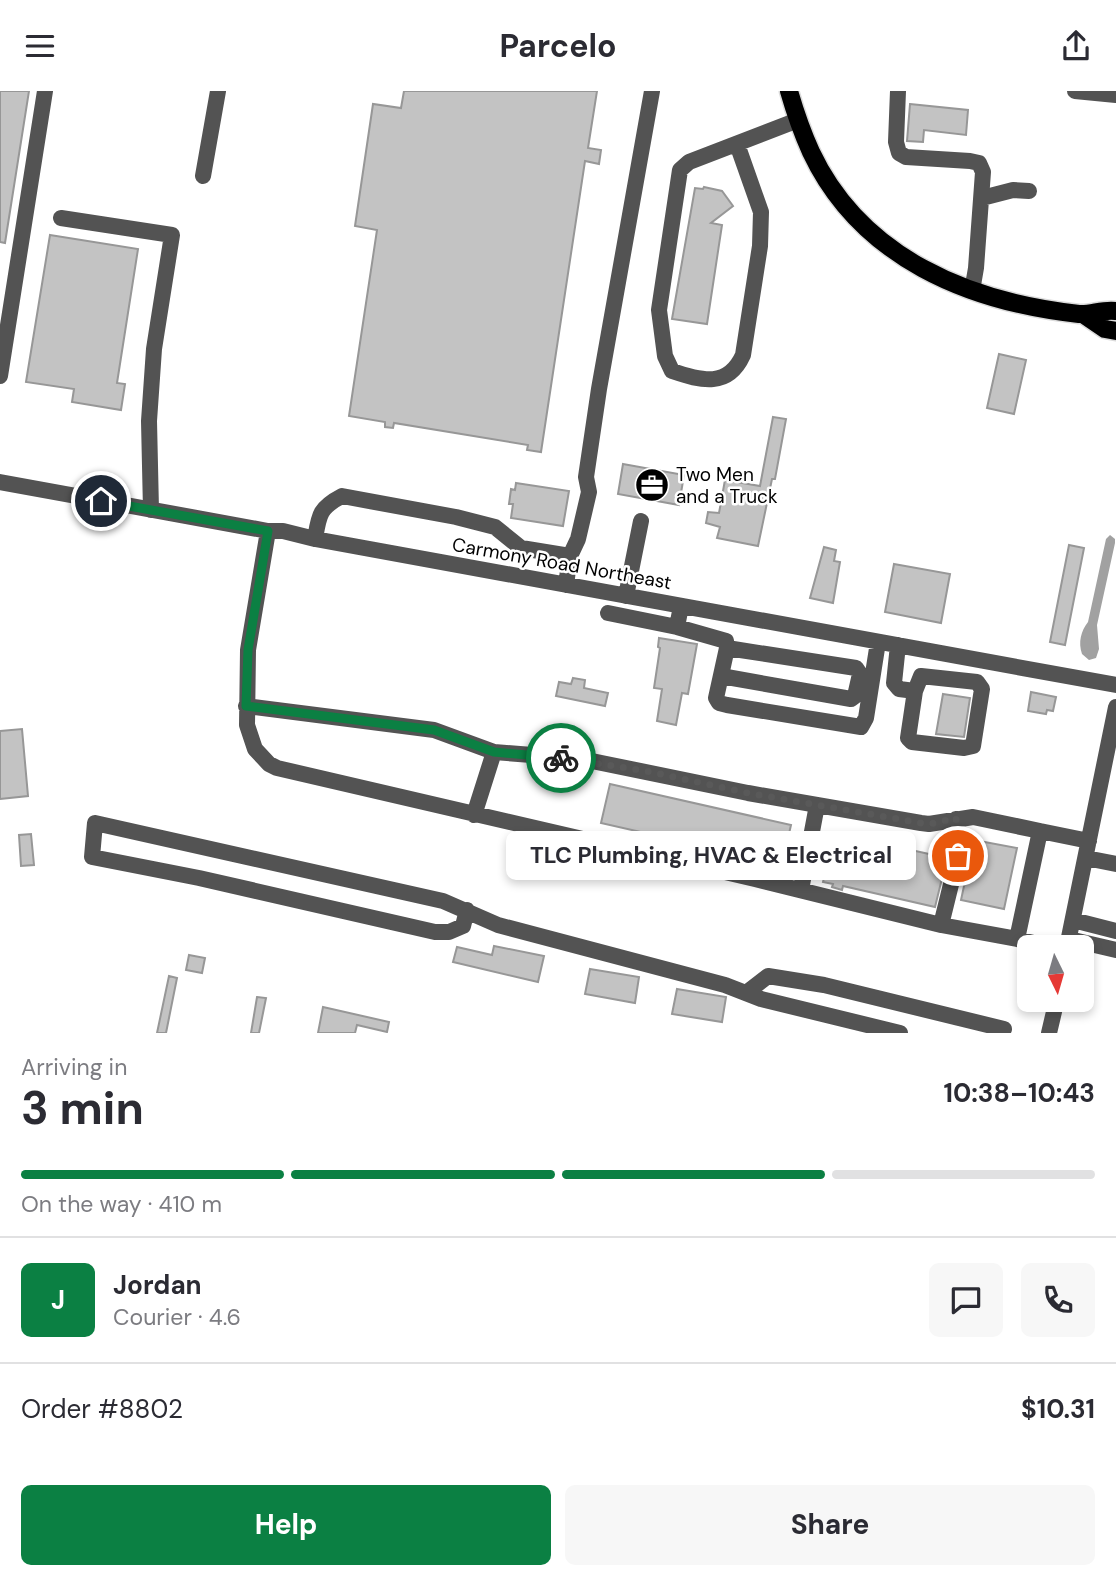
<!DOCTYPE html>
<meta charset="utf-8">
<style>
:root{--surface:#fff;--page:#f7f7f7;--text:#2b2b33;--muted:#7c7c81;--line:#e1e1e2;--accent:#0b8043}
body{margin:0;font-family:"DM Sans",sans-serif;background:var(--page);color:var(--text);height:100vh;display:flex;flex-direction:column;font-size:26px;white-space:nowrap}
*{box-sizing:border-box;margin:0}
p{font-size:23px;color:var(--muted)}
.icon{flex:none;width:38px;height:38px;fill:none;stroke:currentColor;stroke-width:2;stroke-linecap:round;stroke-linejoin:round}
.map{position:relative;height:942px;overflow:hidden}
.details{display:flex;flex-direction:column;background:var(--surface);flex:1}
.details>*{flex:none}
.needle{width:46px;rotate:175deg}
.tools{position:absolute;left:1017px;top:844px;display:grid;gap:14px}
.tools a{display:grid;place-items:center;width:77px;height:77px;border-radius:10px;background:var(--surface);box-shadow:0 4px 10px #0003;font-size:35px}
.pin{position:absolute;display:grid;place-items:center;width:60px;height:60px;color:#fff;margin:-30px;border:4px solid #fff;border-radius:50%;box-shadow:0 2px 7px #0007}
.courier{position:absolute;display:grid;place-items:center;width:70px;height:70px;margin:-35px;border:5px solid #0b8043;border-radius:50%;background:#fff;color:#222;box-shadow:0 2px 9px #0007}
.bubble{position:absolute;height:49px;border-radius:10px;background:var(--surface);box-shadow:0 4px 10px #0003;font-size:23px;font-weight:700;line-height:49px;text-align:center}
.overview em{font-style:normal;font-weight:700}
.overview div{display:flex;flex-direction:column-reverse}
.overview{display:flex;align-items:center;justify-content:space-between;height:119px;padding:0 21px}
h1{font-size:46px;font-weight:700;line-height:52px}
.bar{display:grid;grid-template-columns:repeat(4,1fr);gap:10px 7px;align-content:center;height:84px;padding:0 21px}
.bar i{height:9px;border-radius:5px;background:var(--line)}
.bar .active{background:var(--accent)}
.bar p{grid-column:span 4}
.line{display:flex;align-items:center;gap:18px;padding:0 21px;border-top:2px solid var(--line)}
.line div{flex:1}
.round{display:grid;place-items:center;flex:none;width:74px;height:74px;border-radius:10px;background:var(--page)}
.action{display:flex;gap:14px;margin-top:auto;padding:14px 21px}
.action a{flex:1;height:80px;border-radius:10px;background:var(--accent);color:#fff;font-size:28px;font-weight:700;line-height:80px;text-align:center}
.action a+a{background:var(--page);color:var(--text)}
header{display:flex;justify-content:space-between;align-items:center;height:91px;padding:0 21px;background:var(--surface);font-size:32px;font-weight:700}
.map>svg:first-child{display:block}
.water{fill:#a1a1a1}
.building{fill:#c3c3c3;stroke:#979797;stroke-width:2}
.lines{fill:none;stroke-linecap:round;stroke-linejoin:round}
.major-casing{stroke:#dbdbdb;stroke-width:21}
.minor{stroke:#535353;stroke-width:16}
.major{stroke:#000;stroke-width:18}
.done{stroke:#595959;stroke-width:7;stroke-dasharray:0 12.6}
.route{stroke:#0b8043;stroke-width:9}
.labels{text-anchor:middle;stroke-width:5;stroke-linejoin:round;paint-order:stroke}
.poi-label{font-size:19px;fill:#000;stroke:#fff;text-anchor:start}
.street-label{font-size:19px;fill:#000;stroke:#fff}
</style>
<header><svg class="icon" aria-label="menu" viewBox="0 0 24 24"><path d="M4 6h16M4 12h16M4 18h16"/></svg>Parcelo<svg class="icon" aria-label="share" viewBox="0 0 24 24"><path d="M12 15V3M7 8l5-5 5 5M5 13v7h14v-7"/></svg></header>
<div class="map">
<svg width="1116" height="942" viewBox="0 0 1116 942">
<rect width="100%" height="100%" fill="#fff"/>
<!-- water -->
<path class="water" d="M1110,444L1115,448V452L1097,534L1099,558L1096,567L1089,569L1082,563C1078,551 1081,540 1088,531L1106,448Z"/>
<!-- building -->
<path class="building" d="M0,0H29L5,152L0,151Z
M404,0H597L588,57L601,59L599,73L585,70L541,361L527,359L528,354L394,332L393,337L385,336V331L349,325L377,139L355,135L373,13L401,17Z
M910,13L968,19L966,44L924,39L923,51L907,50Z
M704,96L722,100L733,115L711,132L722,134L707,233L672,228L695,97L703,98Z
M50,144L138,158L117,292L125,293L121,319L72,311L74,298L26,291Z
M999,263L1026,269L1014,323L987,317Z
M773,326L786,328L775,388H772L758,455L717,447L720,436L706,432L708,421L719,422L725,389L760,395Z
M623,373L684,384L679,414L618,403Z
M516,392L569,400L563,435L511,427L513,413H509L511,398L515,399Z
M1069,454L1084,457L1065,554L1050,551Z
M824,456L836,459L834,470L840,471L833,512L810,507Z
M894,473L950,483L941,532L885,521Z
M659,547L697,553L688,603L682,602L676,634L657,630L662,598L654,597L660,557L658,556Z
M573,587L585,589L584,597L608,602L605,615L556,605L559,591L571,593Z
M1031,601L1056,606L1053,620L1047,619L1046,623L1028,620Z
M943,603L970,607L964,646L936,643Z
M22,638L28,705L0,708V640Z
M610,693L791,734L782,773L601,732Z
M835,742L947,767L935,816L843,795L842,799L832,796L833,793L823,791Z
M31,743L34,774L21,775L19,744Z
M974,749L1017,757L1004,818L961,809Z
M494,855L544,865L538,891L453,871L457,856L492,864Z
M189,864L205,867L202,882L186,879Z
M590,878L639,886L635,912L585,903Z
M169,885L177,887L166,942H157Z
M677,898L726,906L722,931L672,923Z
M257,906L266,907L259,942H251Z
M323,916L389,931L387,941L357,934L355,942H318Z"/>
<g class="lines">
<!-- major casing -->
<g class="major-casing">
<path id="major" d="M789,0C795,21 802,41 811,61C861,167 969,211 1079,223C1091,224 1103,218 1116,220
M1083,223L1105,238L1116,240"/>
</g>
<!-- minor -->
<path class="minor" d="M898,0L896,51L899,62L906,66L970,70L979,72L983,81L976,177L972,200
M1075,0L1116,4
M737,53L761,121L760,155L743,264C728,297 702,290 672,280L665,265L659,219L680,79L689,71L798,29
M203,85L218,0
M982,107L1013,99L1029,100
M61,127L172,144L154,258L149,330L151,419
M0,285L45,0
M0,391L268,440H283L315,448L1116,594
M268,440L248,559L247,634L255,658L269,673L277,677L755,788L941,834L1017,848
M315,448C319,424 319,417 342,405L456,426L495,436L521,457L570,465
M566,494L570,465L578,448L589,401L586,386L599,298L652,0
M626,505L641,430
M681,515L677,536L726,550L727,557L716,607L719,612L727,614L861,636L866,627L878,551
M608,522L677,536
M898,554L894,592L899,598L915,600L908,647L912,651L964,657L973,655L982,598L977,591L921,585L915,600
M721,585L851,608L855,605L860,583L856,577L727,557
M246,615L434,639L494,661L582,668L748,702L921,732L929,733L973,726L1040,740
M474,724L494,661
M1086,767L1116,773
M801,799L817,714
M467,819L463,835L449,841H435L199,787L92,766L95,732L443,810L498,834L725,894L761,908L900,942
M1073,829L1116,840
M941,834L958,765L956,728
M1069,848L1116,859
M1050,856L1017,848L1040,740L1089,750
M1067,856L1116,616
M746,902L768,885L824,894L1004,938
M1049,942L1057,908"/>
<!-- major -->
<use href="#major" class="major"/>
</g>
<g class="lines">
<!-- done -->
<path class="done" d="M561,667L646,680L748,702L921,732L929,733L956,727L958,765"/>
<!-- route -->
<path class="route" d="M101,410L268,440L248,559L246,615L434,639L494,661L561,667"/>
</g>
<!-- icons -->
<defs>
<g id="office-disc" transform="scale(1.75)"><circle r="9.5" fill="#000" stroke="#fff"/><path d="M-6-3h4V-5.5h4V-3h4V5H-6ZM-1-4.5V-3h2v-1.5ZM-6 0V1H6V0Z" fill="#fff"/></g>
</defs>
<g fill-rule="evenodd">
<use href="#office-disc" x="652" y="394"/>
</g>
<g class="labels">
<!-- poi labels -->
<g class="poi-label">
<text x="676" y="390">Two Men<tspan x="676" dy="22">and a Truck</tspan></text>
</g>
<!-- street labels -->
<g class="street-label">
<text transform="translate(562 472) rotate(10)" y="7">Carmony Road Northeast</text>
</g>
</g>
</svg>
<div class="tools">
<a><svg class="needle" viewBox="-14 -14 28 28"><path d="M0-13l5 13h-10z" fill="#e53935"/><path d="M0 13l5-13h-10z" fill="#7c7c81"/></svg></a>
</div>
<div class="pin" style="left:958px;top:765px;background:#ea580c"><svg class="icon" aria-label="bag" viewBox="0 0 24 24"><path d="M5 8h14l-1 12H6zM9 8a3 3 0 0 1 6 0"/></svg></div>
<div class="pin" style="left:101px;top:410px;background:#1f2937"><svg class="icon" aria-label="home" viewBox="0 0 24 24"><path d="M3 11l9-7 9 7M6 9v11h12V9"/></svg></div>
<div class="courier" style="left:561px;top:667px"><svg class="icon" aria-label="bike" viewBox="0 0 24 24"><circle cx="6" cy="16" r="4"/><circle cx="18" cy="16" r="4"/><path d="M6 16l4-8h5l3 8M10 8l3 8H6M13 5h3"/></svg></div>
<div class="bubble" style="left:506px;top:740px;width:410px">TLC Plumbing, HVAC &amp; Electrical</div>
</div>
<section class="details">
<div class="overview"><div><h1>3 min</h1><p>Arriving in</p></div><em>10:38–10:43</em></div>
<div class="bar"><i class="active"></i><i class="active"></i><i class="active"></i><i></i><p>On the way · 410 m</p></div>
<div class="line" style="height:126px"><b class="round" style="background:var(--accent);color:#fff">J</b><div><b>Jordan</b><p>Courier · 4.6</p></div><a class="round"><svg class="icon" aria-label="chat" viewBox="0 0 24 24"><path d="M4 5h16v11H9l-5 4z"/></svg></a><a class="round"><svg class="icon" aria-label="phone" viewBox="0 0 24 24"><path d="M5 4h4l2 5-3 2q2 4 5 5l2-3 5 2v4C11 20 4 13 5 4z"/></svg></a></div>
<div class="line" style="height:91px"><div>Order #8802</div><b>$10.31</b></div>
<div class="action"><a>Help</a><a>Share</a></div>
</section>
